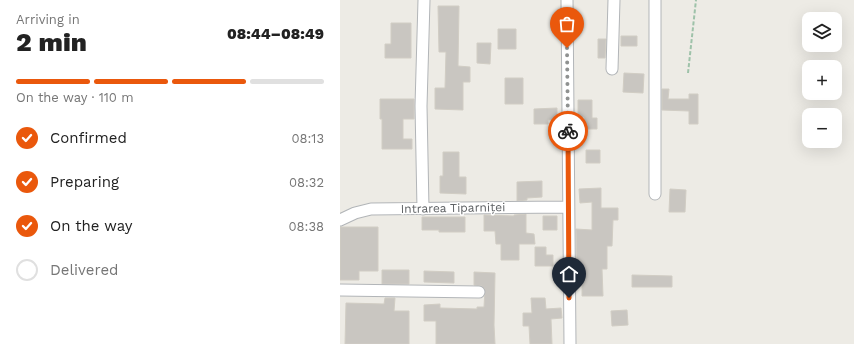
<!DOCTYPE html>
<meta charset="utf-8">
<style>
:root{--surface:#fff;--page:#f6f6f6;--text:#222;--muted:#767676;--line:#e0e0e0;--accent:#ea580c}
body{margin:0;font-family:"Work Sans",sans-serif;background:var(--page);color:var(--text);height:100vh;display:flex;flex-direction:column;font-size:15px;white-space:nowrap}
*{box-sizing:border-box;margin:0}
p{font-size:13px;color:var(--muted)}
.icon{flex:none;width:22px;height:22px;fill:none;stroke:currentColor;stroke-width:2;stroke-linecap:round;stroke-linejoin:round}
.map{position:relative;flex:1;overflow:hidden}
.drawer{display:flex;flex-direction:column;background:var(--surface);width:340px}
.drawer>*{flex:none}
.buttons{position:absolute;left:462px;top:12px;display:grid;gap:8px}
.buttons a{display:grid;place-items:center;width:40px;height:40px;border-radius:8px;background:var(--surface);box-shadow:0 4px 16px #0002;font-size:20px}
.pin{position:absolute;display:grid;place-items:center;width:34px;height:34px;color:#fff;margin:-41px -17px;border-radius:50% 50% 50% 0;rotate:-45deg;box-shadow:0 0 4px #0007}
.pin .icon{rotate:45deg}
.courier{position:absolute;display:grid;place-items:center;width:40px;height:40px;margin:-20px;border:3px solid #ea580c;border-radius:50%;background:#fff;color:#222;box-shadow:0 1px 5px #0007}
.headline em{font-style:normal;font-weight:800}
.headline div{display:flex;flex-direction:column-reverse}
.headline{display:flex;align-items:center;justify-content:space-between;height:68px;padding:0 16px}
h1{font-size:26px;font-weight:800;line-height:30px}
.bar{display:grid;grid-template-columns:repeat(4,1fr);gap:6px 4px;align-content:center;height:48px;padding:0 16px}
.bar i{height:5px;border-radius:3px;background:var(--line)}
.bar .selected{background:var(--accent)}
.bar p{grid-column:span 4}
ol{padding:0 16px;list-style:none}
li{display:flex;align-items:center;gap:12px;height:44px}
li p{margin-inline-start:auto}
li .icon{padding:4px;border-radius:50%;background:var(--accent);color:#fff;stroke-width:4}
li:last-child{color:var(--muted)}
li i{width:22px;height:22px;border:2px solid var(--line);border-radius:50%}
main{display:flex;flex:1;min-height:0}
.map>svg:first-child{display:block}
.building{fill:#c9c6c1;stroke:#d1cdc4}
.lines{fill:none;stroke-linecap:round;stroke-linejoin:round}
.minor-casing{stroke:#b2b5b8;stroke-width:13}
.path{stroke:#9ec2a9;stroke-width:2;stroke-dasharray:4 2;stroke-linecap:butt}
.minor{stroke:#fff;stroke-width:11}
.done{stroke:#8f9190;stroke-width:4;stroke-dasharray:0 7.2}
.route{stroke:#ea580c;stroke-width:5}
.labels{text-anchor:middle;stroke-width:3;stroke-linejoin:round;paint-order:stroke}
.street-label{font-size:12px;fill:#5d6063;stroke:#fff}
</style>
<main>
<section class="drawer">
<div class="headline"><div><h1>2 min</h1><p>Arriving in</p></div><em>08:44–08:49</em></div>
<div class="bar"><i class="selected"></i><i class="selected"></i><i class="selected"></i><i></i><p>On the way · 110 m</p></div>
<ol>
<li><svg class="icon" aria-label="check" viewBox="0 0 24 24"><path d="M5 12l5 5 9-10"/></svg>Confirmed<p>08:13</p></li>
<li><svg class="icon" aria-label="check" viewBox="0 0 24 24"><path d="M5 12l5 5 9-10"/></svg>Preparing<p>08:32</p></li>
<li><svg class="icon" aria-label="check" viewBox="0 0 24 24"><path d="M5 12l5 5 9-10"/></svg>On the way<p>08:38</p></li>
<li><i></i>Delivered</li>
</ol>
</section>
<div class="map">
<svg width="514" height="344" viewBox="0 0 514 344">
<rect width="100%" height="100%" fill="#edebe5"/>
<!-- building -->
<path class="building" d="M98,6H119L118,66L130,67V82H123V110L95,109V88H105L106,52H99Z
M51,23H71V58H45V44H51Z
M158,29H176V49H158Z
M281,36H297V46H281Z
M258,39H266L265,58H258Z
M137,43H151L150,64L137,63Z
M284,73L304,74L303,93L283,92Z
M165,78H183V104H165Z
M322,89H329L328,99H349V94H358V124H349V111L322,110Z
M40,99H74V119H63V139H72V149H42V119H40Z
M238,100H252V118H257V129H245L244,117H238Z
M217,108V119L208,120V124H194V109Z
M246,150H260V163H246Z
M103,152H119V177H126V194L100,193V176H103Z
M202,181V197L187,198V200L177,201V182Z
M261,188V208H278V220H273L272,246H267V269H262L263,296H242V269H237L236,229L252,230V202L240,203L239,189Z
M330,189L346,190L345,212H329Z
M186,214V233L194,234L195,244H179V260H161V244H156L155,231H144V215L174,216V215Z
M203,216H217V230H203Z
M82,217H125V232H99V230H82Z
M0,227H38V271H19V280H0Z
M195,247H206V255H213V266H195Z
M42,270H69V284H42Z
M84,271L114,272V283L84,282Z
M134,272L155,273L154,325L155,344H96V321H84V305L100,304V308L137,309V307H144L145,289L142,286L134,285Z
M292,275L332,276V287H292Z
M45,298H55L54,311H69V344H5L6,303L44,304Z
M191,298H205L206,309L221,308L222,318L211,319L212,344H190L189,326H183V313H192Z
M287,310L288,325L272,326L271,311Z"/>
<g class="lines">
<!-- minor casing -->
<g class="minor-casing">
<path id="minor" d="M227,0L230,344
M272,69L274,0
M315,194V0
M83,209L81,106L84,0
M0,220L15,213L31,209L228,207
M0,290L139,292"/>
</g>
<!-- path -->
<path class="path" d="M348,73L356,0"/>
<!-- minor -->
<use href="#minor" class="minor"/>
</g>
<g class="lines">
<!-- done -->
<path class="done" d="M227,48L228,131"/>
<!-- route -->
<path class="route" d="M228,131L229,298"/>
</g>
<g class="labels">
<!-- street labels -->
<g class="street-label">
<text transform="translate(113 208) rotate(-1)" y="4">Intrarea Tiparniței</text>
</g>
</g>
</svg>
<div class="buttons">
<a><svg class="icon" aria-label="layers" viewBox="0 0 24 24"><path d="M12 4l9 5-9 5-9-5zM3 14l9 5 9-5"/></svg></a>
<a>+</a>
<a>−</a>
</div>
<div class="pin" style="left:227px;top:48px;background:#ea580c"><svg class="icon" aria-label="bag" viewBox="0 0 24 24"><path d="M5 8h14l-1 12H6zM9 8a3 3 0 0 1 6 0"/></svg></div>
<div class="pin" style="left:229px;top:298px;background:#1f2937"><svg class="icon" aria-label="home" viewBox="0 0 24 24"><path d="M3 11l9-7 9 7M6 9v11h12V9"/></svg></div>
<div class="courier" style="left:228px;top:131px"><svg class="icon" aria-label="bike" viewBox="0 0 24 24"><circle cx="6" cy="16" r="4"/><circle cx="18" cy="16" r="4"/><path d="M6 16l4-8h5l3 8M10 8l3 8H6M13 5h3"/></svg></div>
</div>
</main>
